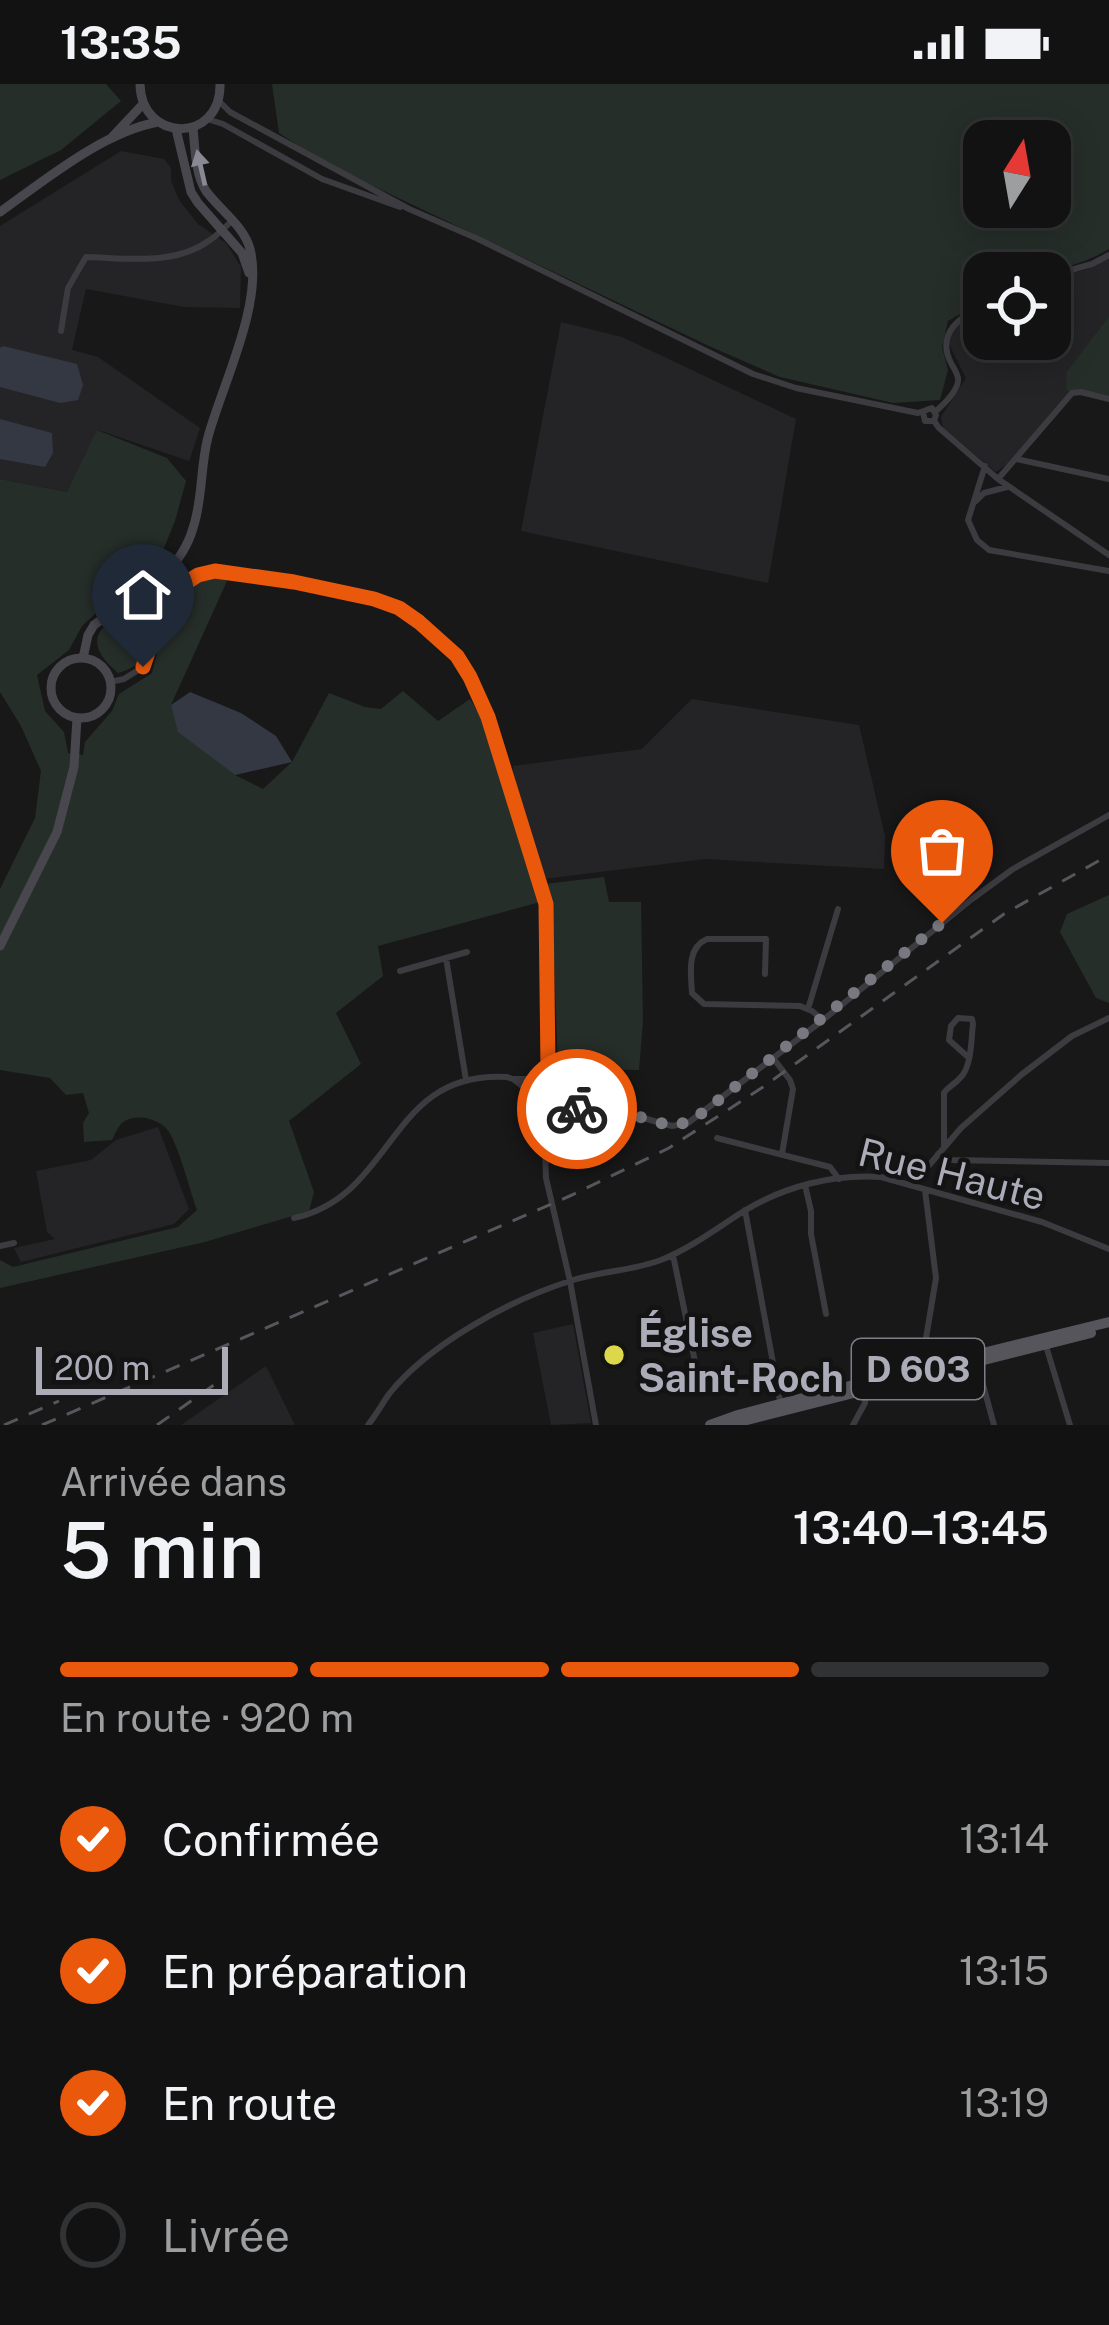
<!DOCTYPE html>
<html lang="fr">
<meta charset="utf-8">
<style>
:root{--surface:#121213;--page:#1f2021;--text:#f1f3f6;--muted:#9c9ea0;--line:#313233;--accent:#ea580c}
body{margin:0;font-family:"Public Sans",sans-serif;background:var(--page);color:var(--text);height:100vh;display:flex;flex-direction:column;font-size:45px;white-space:nowrap}
*{box-sizing:border-box;margin:0}
p{font-size:39px;color:var(--muted)}
.icon{flex:none;width:66px;height:66px;fill:none;stroke:currentColor;stroke-width:2;stroke-linecap:round;stroke-linejoin:round}
.map{position:relative;height:1341px;overflow:hidden}
.side{display:flex;flex-direction:column;background:var(--surface);flex:1}
.side>*{flex:none}
.needle{width:78px;rotate:11deg}
.fabs{position:absolute;left:963px;top:36px;display:grid;gap:24px}
.fabs a{display:grid;place-items:center;width:108px;height:108px;border-radius:24px;background:var(--surface);box-shadow:0 6px 30px #0003,0 0 0 3px var(--line);font-size:60px}
.scale{position:absolute;left:36px;bottom:30px;width:192px;box-sizing:border-box;padding-left:12px;border:6px solid #abacb8;border-top:0;font-size:33px;line-height:42px;white-space:nowrap;color:#abacb8;-webkit-text-stroke:9px #131314;paint-order:stroke}
.pin{position:absolute;display:grid;place-items:center;width:102px;height:102px;color:#fff;margin:-123px -51px;border-radius:50% 50% 50% 0;rotate:-45deg;box-shadow:0 0 12px #0007}
.pin .icon{rotate:45deg}
.courier{position:absolute;display:grid;place-items:center;width:120px;height:120px;margin:-60px;border:9px solid #ea580c;border-radius:50%;background:#fff;color:#222;box-shadow:0 3px 15px #0007}
.head em{font-style:normal;font-weight:600}
.head div{display:flex;flex-direction:column-reverse}
.head{display:flex;align-items:center;justify-content:space-between;height:204px;padding:0 60px}
h1{font-size:78px;font-weight:600;line-height:90px}
.bar{display:grid;grid-template-columns:repeat(4,1fr);gap:18px 12px;align-content:center;height:144px;padding:0 60px}
.bar i{height:15px;border-radius:9px;background:var(--line)}
.bar .selected{background:var(--accent)}
.bar p{grid-column:span 4}
ol{padding:0 60px;list-style:none}
li{display:flex;align-items:center;gap:36px;height:132px}
li p{margin-inline-start:auto}
li .icon{padding:12px;border-radius:50%;background:var(--accent);color:#fff;stroke-width:4}
li:last-child{color:var(--muted)}
li i{width:66px;height:66px;border:6px solid var(--line);border-radius:50%}
.status{display:flex;justify-content:space-between;align-items:center;height:84px;padding:0 60px;background:var(--surface);direction:ltr}
.status svg{height:33px;fill:currentColor}
.map>svg:first-child{display:block}
.built{fill:#242426}
.green{fill:#262e2a;fill-rule:evenodd}
.water{fill:#343842}
.lines{fill:none;stroke-linecap:round;stroke-linejoin:round}
.street{stroke:#3c3b40;stroke-width:6}
.secondary{stroke:#48474e;stroke-width:9}
.primary{stroke:#56555c;stroke-width:10}
.rail{stroke:#56565d;stroke-width:3;stroke-dasharray:15 12;stroke-linecap:butt}
.oneway{fill:#888993}
.done{stroke:#787880;stroke-width:12;stroke-dasharray:0 21.6}
.route{stroke:#ea580c;stroke-width:15}
.poi-dot{fill:#ddd74c;stroke:#131314;stroke-width:4.5}
.labels{text-anchor:middle;stroke-width:9;stroke-linejoin:round;paint-order:stroke}
.shield{fill:#131314;stroke:#7d7e87;stroke-width:3}
.shield-label{font-size:36px;font-weight:bold;fill:#abacb8}
.street-label{font-size:39px;fill:#abacb8;stroke:#131314}
.poi-label{font-size:39px;font-weight:bold;fill:#abacb8;stroke:#131314;text-anchor:start}
</style>
<div class="status"><b>13:35</b><svg viewBox="0 0 49 12"><path d="M0 12V9h3v3zM5 12V6h3v6zM10 12V3h3v9zM15 12V0h3v12zM26 1h20v11H26zM47 4h2v5h-2z"/></svg></div>
<div class="map">
<svg width="1109" height="1341" viewBox="0 0 1109 1341">
<rect width="100%" height="100%" fill="#181819"/>
<!-- built -->
<path class="built" d="M121,67L164,75L171,84V97L179,116L198,140L226,159L241,183L240,224L184,223L86,205L72,266L98,273L200,344L189,377L98,346L67,408L0,395V142Z
M1109,174V232L1067,287L1070,309L1010,378L996,388L943,344L941,333L966,294L949,260L950,251L955,242L984,225V255H1050V195L1088,185Z
M561,238L622,253L796,335L768,499L521,447Z
M692,615L859,641L885,752L884,785L705,775L543,795L514,703L513,682L642,665Z
M158,1043L189,1125L174,1140L21,1178L14,1164L55,1155L47,1148L36,1087L91,1076L116,1056Z
M573,1240L591,1339L551,1341L533,1249Z
M266,1282L295,1341H181Z"/>
<!-- green -->
<path class="green" d="M0,0H106L121,17L61,66L0,96Z
M272,0H1109V165C1066,190 1032,189 984,189V216L948,237L942,263L948,286L940,316L893,319L780,293L709,262L323,78L279,49ZM984,57H1050V123H984Z
M1109,232V317L1070,309L1066,304L1067,287Z
M97,346L167,374L186,397L175,437L157,481L107,519L82,542L69,566L37,591L45,627L64,648L68,669L83,671L85,658L112,627L119,610L152,589L166,535L179,509L210,491L227,497L171,621L179,648L235,691L263,705L292,678L329,609L365,623L381,625L403,607L438,637L470,615L485,639L540,818L378,862L383,892L336,929L361,980L289,1037L314,1108L309,1127L205,1158L0,1204V1176L13,1183L178,1143L197,1126C190,1108 178,1057 166,1044C156,1034 134,1029 122,1039C117,1044 115,1050 112,1056L84,1058L83,1039L89,1029L83,1009L66,1011L50,994L0,986V805L35,734L41,687L21,642L0,608V395L67,408Z
M152,514L159,521C145,552 156,579 118,589C69,548 117,533 152,514Z
M604,793L609,818H641L643,937L639,986L558,985L552,818L545,800Z
M1109,811V919L1096,914L1060,848L1067,830Z"/>
<!-- water -->
<path class="water" d="M3,262L77,280L83,301L78,316L60,319L0,303V264Z
M0,335L52,349L53,369L45,383L0,375Z
M190,608L241,629L276,652L292,678L235,691L178,648L171,621Z"/>
<g class="lines">
<!-- street -->
<path class="street" d="M219,17L230,28L409,125L476,154L753,290L796,304L918,329L932,324L936,331L934,337
M207,35L223,40L322,95L400,123
M1050,192L1092,180L1109,171
M61,247L68,204L86,173C127,174 175,182 210,156C218,151 225,143 232,137
M923,328L925,337H934L939,344L998,395L1109,471
M935,328C943,321 957,308 958,297C959,291 954,285 951,279C936,250 959,233 984,221
M1016,375L1109,395
M985,382L968,436L977,456L989,466L1109,487
M998,395L1072,309L1081,308L1109,315
M976,417L984,409L1007,403
M110,598L124,595L143,583L167,515L175,505L198,491L215,487L294,498L374,515L399,525L419,538L457,572L470,593L488,633L546,820L548,983L544,1040L546,1094L570,1197L596,1341
M446,874L466,996
M400,887L467,868
M765,890L766,855H707C686,864 691,890 692,909L704,920L800,922L812,927L823,936
M808,925L838,825
M773,974L790,996L793,1005L782,1070
M515,995H547
M544,1022L618,1027L672,1042L688,1039L823,936L972,815L1013,785L1109,731
M717,1054L830,1083L839,1095
M944,1063V1009C948,1003 955,1000 960,994C972,983 971,955 973,940L972,935L958,934L951,942L949,956L968,973
M938,1070L950,1076L1109,1079
M805,1101L811,1127V1150L826,1230
M912,1101L961,1044L1021,991L1072,952L1109,934
M925,1106L936,1194L926,1254L944,1276
M745,1126L780,1317
M294,1134C397,1111 387,986 507,993L513,995L544,1019
M0,1162L14,1159
M673,1171L701,1307L722,1301
M1046,1262L1070,1341
M976,1275L994,1341
M368,1341C376,1331 382,1320 389,1310C429,1260 510,1216 570,1197C600,1187 632,1187 661,1176C691,1164 717,1144 744,1127C785,1102 833,1090 881,1093L1042,1138L1109,1165
M853,1341L865,1319L866,1308"/>
<!-- secondary -->
<path class="secondary" d="M140,0C141,59 221,60 220,0
M176,45L191,108L198,119L242,169L249,189
M112,53L143,20
M0,128C45,96 103,48 158,38
M83,574L88,551L94,541L164,491C177,478 188,462 193,444C203,415 200,383 208,353C222,301 264,219 250,165C244,142 220,126 206,107C195,90 195,63 193,44
M51 604a30 30 0 1 1 60 0a30 30 0 1 1-60 0Z
M0,862L57,748L74,683L77,634"/>
<!-- primary -->
<path class="primary" d="M728,1337L739,1338L1091,1249
M710,1341L738,1331L865,1298L1109,1238"/>
<!-- rail -->
<path class="rail" d="M4,1341L59,1317
M42,1341L572,1111L669,1064L763,1003L1004,830L1109,771
M157,1341L221,1296"/>
</g>
<!-- one-way arrows -->
<defs><path id="oneway-solid" d="M-6-.8H1V-3.2L6.5 0L1 3.2V.8H-6Z" transform="scale(3)"/></defs>
<use class="oneway" href="#oneway-solid" transform="translate(201 84) rotate(-103)"/>
<g class="lines">
<!-- done -->
<path class="done" d="M577,1025L618,1027L672,1042L692,1037L942,839"/>
<!-- route -->
<path class="route" d="M143,583L166,515L175,506L198,491L215,487L294,498L374,515L399,524L419,538L457,572L470,593L488,633L546,820L548,983L544,1022L577,1025"/>
</g>
<!-- markers -->
<circle class="poi-dot" cx="614" cy="1271" r="12"/>
<g class="labels">
<!-- shield labels -->
<rect class="shield" x="852" y="1255" width="132" height="60" rx="9"/>
<g class="shield-label">
<text x="918" y="1298">D 603</text>
</g>
<!-- street labels -->
<g class="street-label">
<text transform="translate(952 1090) rotate(14)" y="14">Rue Haute</text>
</g>
<!-- poi labels -->
<g class="poi-label">
<text x="638" y="1263">Église<tspan x="638" dy="45">Saint-Roch</tspan></text>
</g>
</g>
</svg>
<div class="fabs">
<a><svg class="needle" viewBox="-14 -14 28 28"><path d="M0-13l5 13h-10z" fill="#e53935"/><path d="M0 13l5-13h-10z" fill="#9c9ea0"/></svg></a>
<a><svg class="icon" aria-label="locate" viewBox="0 0 24 24"><circle cx="12" cy="12" r="6"/><path d="M12 2v4M12 18v4M2 12h4M18 12h4"/></svg></a>
</div>
<div class="scale">200 m</div>
<div class="pin" style="left:942px;top:839px;background:#ea580c"><svg class="icon" aria-label="bag" viewBox="0 0 24 24"><path d="M5 8h14l-1 12H6zM9 8a3 3 0 0 1 6 0"/></svg></div>
<div class="pin" style="left:143px;top:583px;background:#1f2937"><svg class="icon" aria-label="home" viewBox="0 0 24 24"><path d="M3 11l9-7 9 7M6 9v11h12V9"/></svg></div>
<div class="courier" style="left:577px;top:1025px"><svg class="icon" aria-label="bike" viewBox="0 0 24 24"><circle cx="6" cy="16" r="4"/><circle cx="18" cy="16" r="4"/><path d="M6 16l4-8h5l3 8M10 8l3 8H6M13 5h3"/></svg></div>
</div>
<section class="side">
<div class="head"><div><h1>5 min</h1><p>Arrivée dans</p></div><em>13:40–13:45</em></div>
<div class="bar"><i class="selected"></i><i class="selected"></i><i class="selected"></i><i></i><p>En route · 920 m</p></div>
<ol>
<li><svg class="icon" aria-label="check" viewBox="0 0 24 24"><path d="M5 12l5 5 9-10"/></svg>Confirmée<p>13:14</p></li>
<li><svg class="icon" aria-label="check" viewBox="0 0 24 24"><path d="M5 12l5 5 9-10"/></svg>En préparation<p>13:15</p></li>
<li><svg class="icon" aria-label="check" viewBox="0 0 24 24"><path d="M5 12l5 5 9-10"/></svg>En route<p>13:19</p></li>
<li><i></i>Livrée</li>
</ol>
</section>
